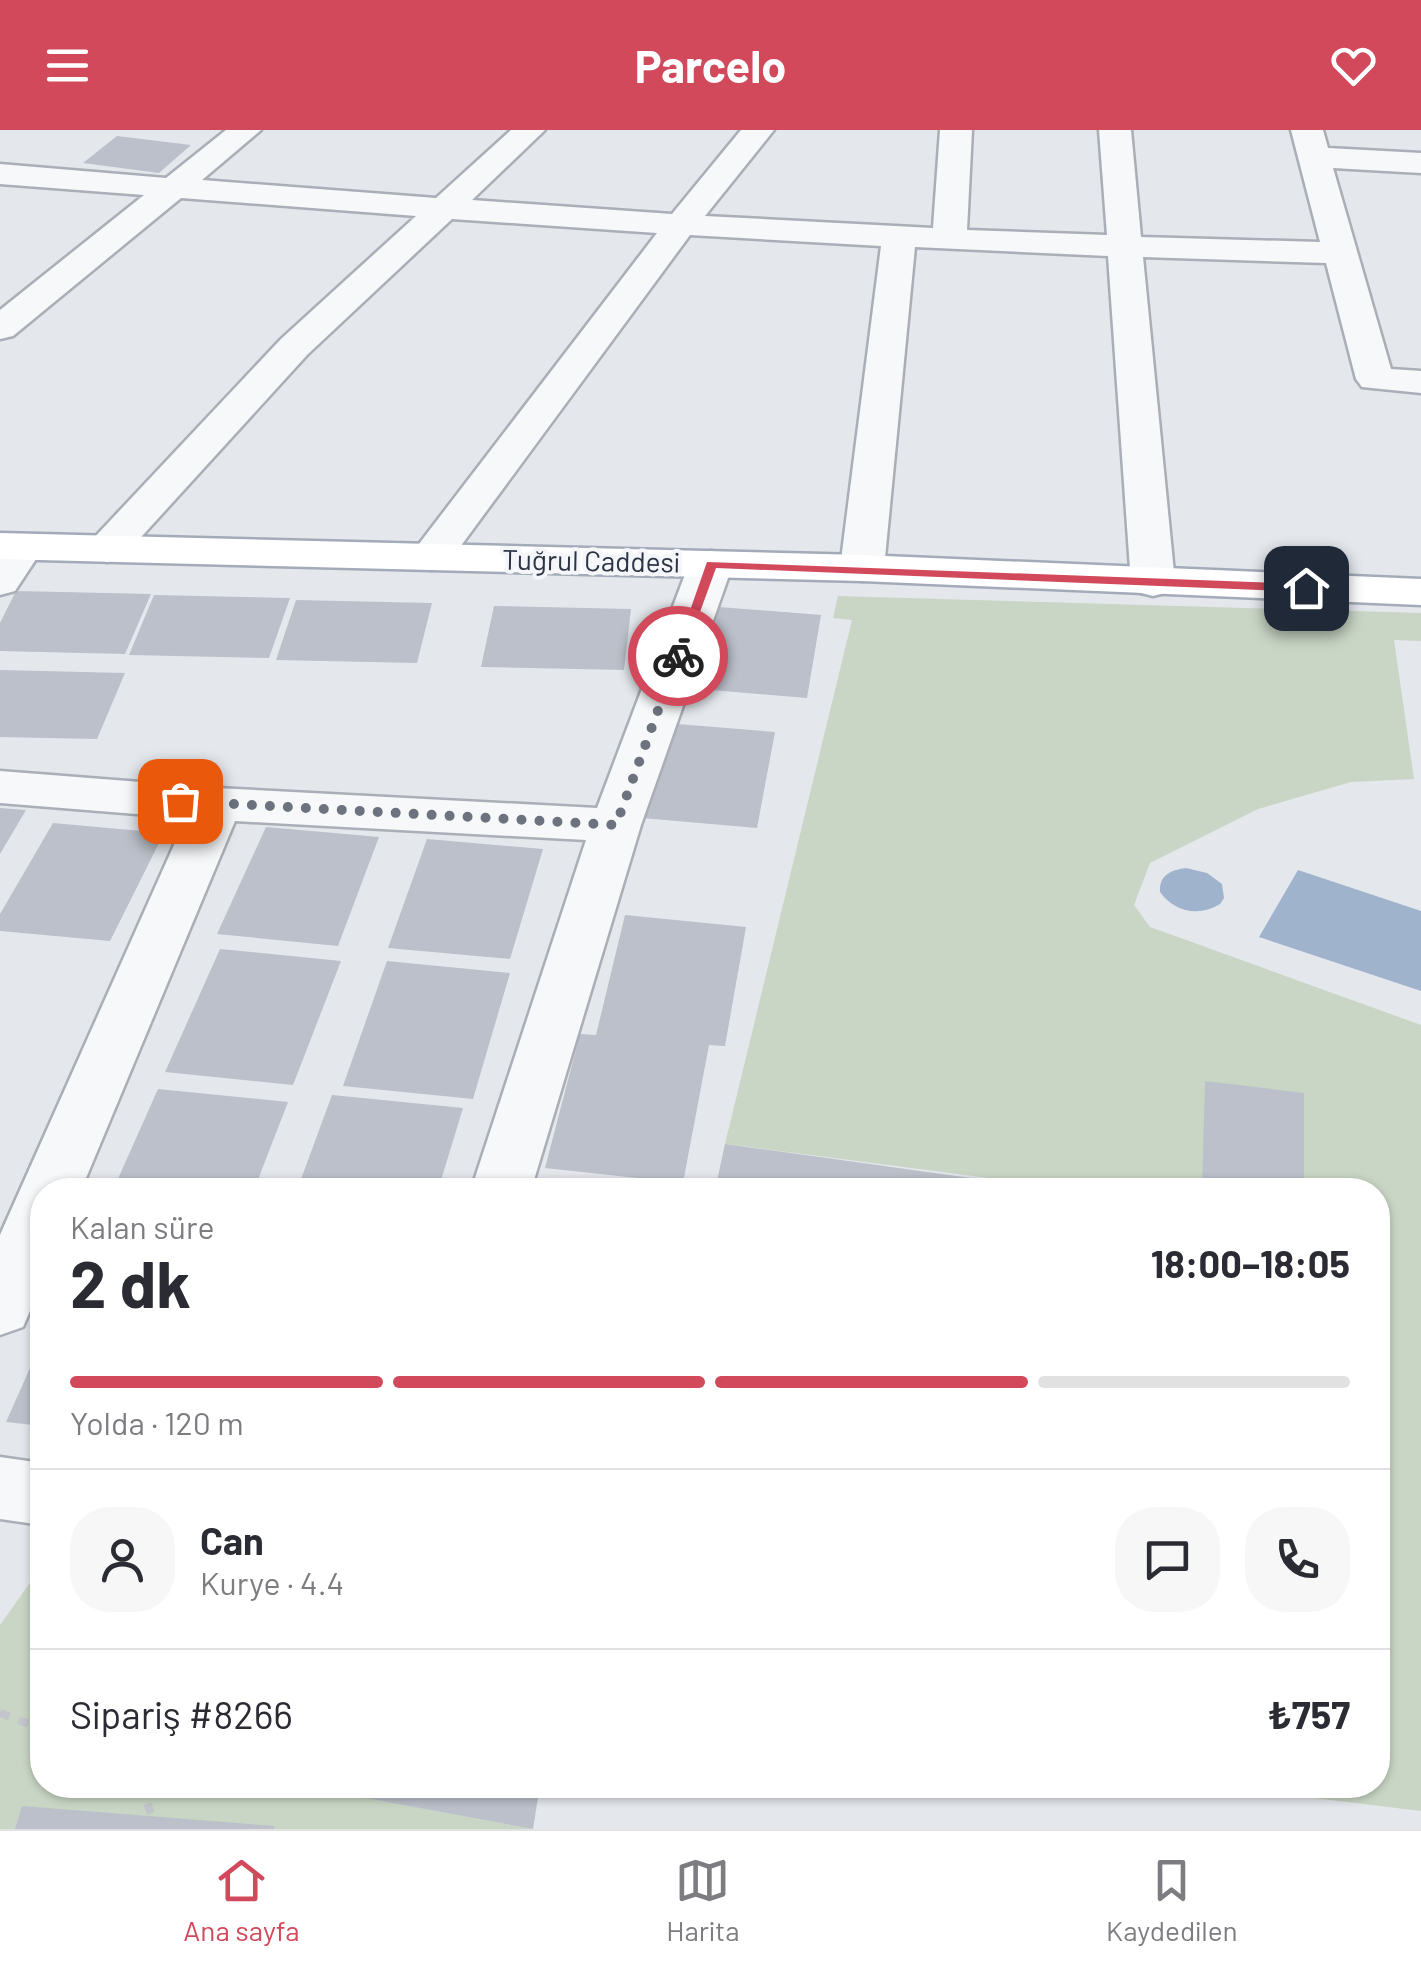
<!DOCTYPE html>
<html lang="tr">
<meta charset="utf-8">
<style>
:root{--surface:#fff;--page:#f7f7f7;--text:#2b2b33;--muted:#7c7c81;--line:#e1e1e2;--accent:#d1495b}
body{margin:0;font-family:Barlow,sans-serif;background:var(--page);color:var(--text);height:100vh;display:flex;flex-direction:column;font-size:38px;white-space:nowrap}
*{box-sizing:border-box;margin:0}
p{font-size:32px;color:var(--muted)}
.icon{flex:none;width:55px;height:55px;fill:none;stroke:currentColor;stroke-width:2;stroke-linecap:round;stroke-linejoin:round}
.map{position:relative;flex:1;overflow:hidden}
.side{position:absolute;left:30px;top:1048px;width:1360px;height:620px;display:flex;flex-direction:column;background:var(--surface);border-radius:40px;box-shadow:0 2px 8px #0004}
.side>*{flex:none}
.pin{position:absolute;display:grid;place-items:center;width:85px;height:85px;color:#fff;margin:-42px;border-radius:20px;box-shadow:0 5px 15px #0006}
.courier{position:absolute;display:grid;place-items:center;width:100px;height:100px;margin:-50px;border:8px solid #d1495b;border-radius:50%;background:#fff;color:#222;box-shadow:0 2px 12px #0007}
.summary em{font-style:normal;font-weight:700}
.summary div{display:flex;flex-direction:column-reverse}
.summary{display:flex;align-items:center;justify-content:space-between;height:170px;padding:0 40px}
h1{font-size:65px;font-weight:700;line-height:75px}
.bar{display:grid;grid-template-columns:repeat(4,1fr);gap:15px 10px;align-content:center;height:120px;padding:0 40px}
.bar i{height:12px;border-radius:8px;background:var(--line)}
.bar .active{background:var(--accent)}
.bar p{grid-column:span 4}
.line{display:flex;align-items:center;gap:25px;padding:0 40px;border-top:2px solid var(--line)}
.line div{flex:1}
.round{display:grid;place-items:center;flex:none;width:105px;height:105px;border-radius:40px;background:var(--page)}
header{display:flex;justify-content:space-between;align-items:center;height:130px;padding:0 40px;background:var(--accent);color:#fff;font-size:45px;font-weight:700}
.menu{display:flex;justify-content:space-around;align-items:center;height:140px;border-top:2px solid var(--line);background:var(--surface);font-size:28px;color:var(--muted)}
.menu a{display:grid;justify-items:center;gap:5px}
.menu .active{color:var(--accent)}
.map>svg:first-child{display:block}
.green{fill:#c9d6c5}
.water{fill:#9fb4cc}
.building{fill:#bbc0ca}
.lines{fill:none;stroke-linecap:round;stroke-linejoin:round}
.street-casing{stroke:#a9aeb7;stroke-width:5}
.primary-casing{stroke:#a3abb8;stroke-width:5}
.path{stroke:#c2c5cb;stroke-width:8;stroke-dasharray:10 10;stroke-linecap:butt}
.street{fill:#f7f8fa;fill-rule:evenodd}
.primary{fill:#fff;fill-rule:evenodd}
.route{fill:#d1495b}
.done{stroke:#6c737f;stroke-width:10;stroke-dasharray:0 18}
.labels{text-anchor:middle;stroke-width:8;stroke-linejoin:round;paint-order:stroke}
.far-street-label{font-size:28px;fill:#2b3445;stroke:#f4f6f9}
</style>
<header><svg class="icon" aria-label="menu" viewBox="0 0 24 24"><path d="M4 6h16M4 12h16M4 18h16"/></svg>Parcelo<svg class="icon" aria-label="heart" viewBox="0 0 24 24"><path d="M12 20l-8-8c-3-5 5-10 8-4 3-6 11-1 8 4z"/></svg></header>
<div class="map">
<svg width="1421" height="1699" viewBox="0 0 1421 1699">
<rect width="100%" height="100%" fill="#e4e7ec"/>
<!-- green -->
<path class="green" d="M838,466L1421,483V511L1394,510L1414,649L1351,652L1258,679L1150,733L1134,775L1150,797L1421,895V1681L1314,1668L1282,1655H1378V1060H1083L725,1014L852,490L833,488Z
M32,1450H42V1655H352L350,1665L533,1699H0V1495Z"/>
<!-- water -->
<path class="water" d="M1186,738L1207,743L1222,754L1224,768L1220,774C1199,787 1174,782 1160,762C1159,745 1171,740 1186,738Z
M1298,740L1421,781V861L1259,807Z"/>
<!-- building -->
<path class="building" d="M117,6L191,15L159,43L83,33Z
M16,461L151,464L125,524L0,521V493Z
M154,465L290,468L269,528L129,525Z
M296,470L432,473L417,533L276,530Z
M494,476L631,479L624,540L481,537Z
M719,477L821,485L807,568L700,559Z
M0,540L125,543L97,609L0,607Z
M665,593L775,602L757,698L642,688Z
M0,678L26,680L0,724Z
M53,693L164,703L110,811L0,801V784Z
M266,697L379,707L338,816L217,804Z
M427,709L543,719L510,829L388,818Z
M625,785L746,797L725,916L709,915L683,1053L545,1038L580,904L596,905Z
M220,819L341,831L293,955L165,942Z
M387,831L510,843L473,969L343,956Z
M1205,951L1304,963V1060H1202Z
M158,959L288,972L254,1060H113Z
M332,965L463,978L438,1060H297Z
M725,1014L1014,1054L1013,1060H715Z
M532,1048L615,1057V1060H529Z
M42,1211V1296L6,1292Z
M352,1655H540L533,1699L349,1665Z
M22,1676L274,1696V1699H15Z"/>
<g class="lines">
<!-- street casing -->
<g class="street-casing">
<path id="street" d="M226,0H261L202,50L436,68L511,0H545L472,70L672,84L741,0H774L705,86L933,98L940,0H972L967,100L1107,105L1099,0H1131L1141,107L1320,112L1291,0H1323L1328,18L1421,23V43L1333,38L1391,239L1421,241V263L1362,257L1356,249L1326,133L1143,127L1175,453L1169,462L1153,466L1137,462L1131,453L1108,126L915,117L884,438L877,447L862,451L847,447L840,438L881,116L690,105L446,436L431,440L416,436L409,427L657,103L452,89L307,225L122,428L107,432L92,428L86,419L92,410L281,209L416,86L181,68L13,206L0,209V180L144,65L0,54V34L166,48Z
M23,404L38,408L44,417L15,461L0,465V419L8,408Z
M711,421L726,425L733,434L641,695L531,1060H471L586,710L235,691L81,1060H42V1153L23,1197L0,1205V1105L186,688L0,673V641L217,658L597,678L689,434L696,425Z
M0,1327L42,1333V1395L0,1389Z"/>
</g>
<!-- primary casing -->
<g class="primary-casing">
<path id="primary" d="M0,403L862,425L1421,449V475L862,451L0,429Z"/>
</g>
<!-- path -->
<path class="path" d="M0,1583L42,1599
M141,1655L152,1687"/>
<!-- street -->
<use href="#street" class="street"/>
<!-- primary -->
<use href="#primary" class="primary"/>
</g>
<!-- route -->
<path class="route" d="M707,432L1306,454L1313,458L1306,462L716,438L684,526L673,529Z"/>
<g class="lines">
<!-- done -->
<path class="done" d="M180,671L616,695L678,526"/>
</g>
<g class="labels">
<!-- far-street labels -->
<g class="far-street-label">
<text transform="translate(591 431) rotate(1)" y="10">Tuğrul Caddesi</text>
</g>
</g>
</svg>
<div class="pin" style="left:180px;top:671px;background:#ea580c"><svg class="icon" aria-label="bag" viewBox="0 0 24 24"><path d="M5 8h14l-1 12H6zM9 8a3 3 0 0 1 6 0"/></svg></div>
<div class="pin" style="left:1306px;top:458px;background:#1f2937"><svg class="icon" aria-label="home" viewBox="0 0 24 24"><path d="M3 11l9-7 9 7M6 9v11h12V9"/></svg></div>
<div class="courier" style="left:678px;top:526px"><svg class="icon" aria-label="bike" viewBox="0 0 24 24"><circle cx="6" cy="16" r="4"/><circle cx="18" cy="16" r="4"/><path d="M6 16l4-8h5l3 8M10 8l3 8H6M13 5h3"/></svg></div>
<section class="side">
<div class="summary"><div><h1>2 dk</h1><p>Kalan süre</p></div><em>18:00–18:05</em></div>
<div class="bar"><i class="active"></i><i class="active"></i><i class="active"></i><i></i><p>Yolda · 120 m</p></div>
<div class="line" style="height:180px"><a class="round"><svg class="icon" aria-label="person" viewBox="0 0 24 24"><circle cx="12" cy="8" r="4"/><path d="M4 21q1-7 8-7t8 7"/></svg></a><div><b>Can</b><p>Kurye · 4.4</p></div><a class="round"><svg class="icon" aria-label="chat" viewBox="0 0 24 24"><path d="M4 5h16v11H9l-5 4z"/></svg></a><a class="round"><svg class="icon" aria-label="phone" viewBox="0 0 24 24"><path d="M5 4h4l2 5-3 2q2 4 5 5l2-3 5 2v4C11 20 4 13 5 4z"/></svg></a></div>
<div class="line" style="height:130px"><div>Sipariş #8266</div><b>₺757</b></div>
</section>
</div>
<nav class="menu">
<a class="active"><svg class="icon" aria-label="home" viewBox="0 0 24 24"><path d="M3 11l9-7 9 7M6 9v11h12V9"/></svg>Ana sayfa</a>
<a><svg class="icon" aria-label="map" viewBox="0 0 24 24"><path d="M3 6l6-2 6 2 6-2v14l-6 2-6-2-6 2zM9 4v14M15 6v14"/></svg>Harita</a>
<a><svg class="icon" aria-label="saved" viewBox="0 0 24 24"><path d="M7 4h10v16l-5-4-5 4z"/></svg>Kaydedilen</a>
</nav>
